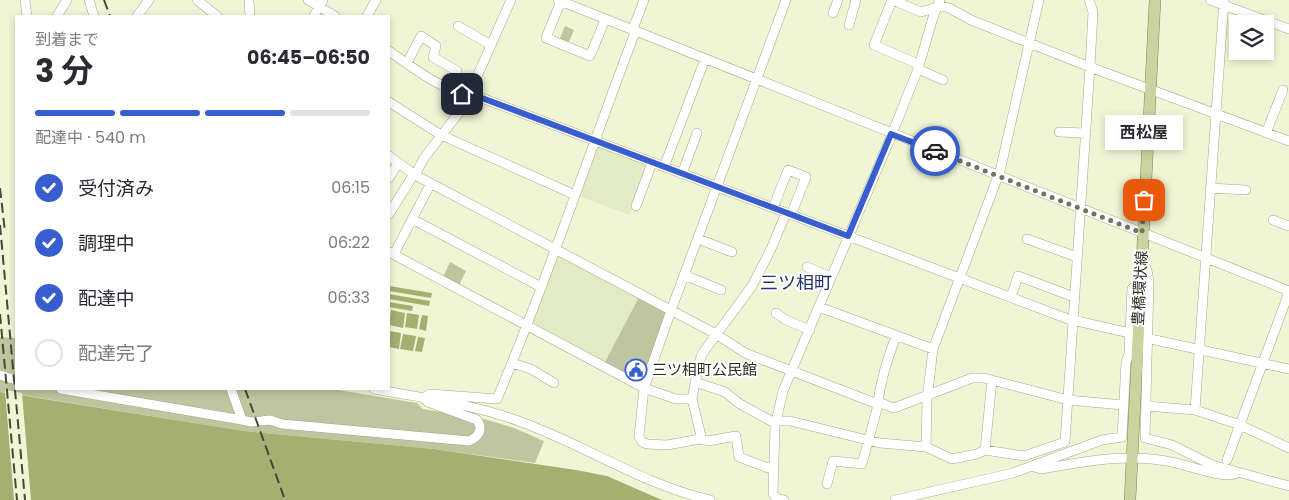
<!DOCTYPE html>
<html lang="ja">
<meta charset="utf-8">
<style>
:root{--surface:#fff;--page:#f7f7f7;--text:#2b2b33;--muted:#7c7c81;--line:#e1e1e2;--accent:#375dce}
body{margin:0;font-family:Poppins,"Noto Sans JP",sans-serif;background:var(--page);color:var(--text);height:100vh;display:flex;flex-direction:column;font-size:19px;white-space:nowrap}
*{box-sizing:border-box;margin:0}
p{font-size:16px;color:var(--muted)}
.icon{flex:none;width:28px;height:28px;fill:none;stroke:currentColor;stroke-width:2;stroke-linecap:round;stroke-linejoin:round}
.map{position:relative;flex:1;overflow:hidden}
.sheet{position:absolute;left:15px;top:15px;width:375px;height:375px;display:flex;flex-direction:column;background:var(--surface);border-radius:0px;box-shadow:0 2px 8px #0003}
.sheet>*{flex:none}
.tools{position:absolute;left:1229px;top:15px;display:grid;gap:10px}
.tools a{display:grid;place-items:center;width:45px;height:45px;border-radius:0px;background:var(--surface);box-shadow:0 2px 8px #0003;font-size:25px}
.pin{position:absolute;display:grid;place-items:center;width:42px;height:42px;color:#fff;margin:-21px;border-radius:10px;box-shadow:0 2px 8px #0006}
.courier{position:absolute;display:grid;place-items:center;width:50px;height:50px;margin:-25px;border:4px solid #375dce;border-radius:50%;background:#fff;color:#222;box-shadow:0 1px 6px #0007}
.bubble{position:absolute;height:35px;border-radius:0px;background:var(--surface);box-shadow:0 2px 8px #0003;font-size:16px;font-weight:700;line-height:35px;text-align:center}
.overview em{font-style:normal;font-weight:700}
.overview div{display:flex;flex-direction:column-reverse}
.overview{display:flex;align-items:center;justify-content:space-between;height:85px;padding:0 20px}
h1{font-size:32px;font-weight:700;line-height:38px}
.bar{display:grid;grid-template-columns:repeat(4,1fr);gap:8px 5px;align-content:center;height:60px;padding:0 20px}
.bar i{height:6px;border-radius:4px;background:var(--line)}
.bar .current{background:var(--accent)}
.bar p{grid-column:span 4}
ol{padding:0 20px;list-style:none}
li{display:flex;align-items:center;gap:15px;height:55px}
li p{margin-inline-start:auto}
li .icon{padding:5px;border-radius:50%;background:var(--accent);color:#fff;stroke-width:4}
li:last-child{color:var(--muted)}
li i{width:28px;height:28px;border:2px solid var(--line);border-radius:50%}
.map>svg:first-child{display:block}
.built{fill:#e3ebc4}
.green{fill:#bec59f}
.water{fill:#a5af71}
.pier{fill:#f0f6d5}
.lines{fill:none;stroke-linecap:round;stroke-linejoin:round}
.minor-casing{stroke:#a4aa8b;stroke-width:10}
.major-casing{stroke:#7e864c;stroke-width:12}
.minor{stroke:#fff;stroke-width:9}
.major{stroke:#ccd3a1;stroke-width:11}
.rail{stroke:#444838;stroke-width:2;stroke-dasharray:10 5;stroke-linecap:butt}
.done{stroke:#707460;stroke-width:5;stroke-dasharray:0 9}
.route{stroke:#375dce;stroke-width:6}
.labels{text-anchor:middle;stroke-width:4;stroke-linejoin:round;paint-order:stroke}
.street-label{font-size:15px;fill:#2b2e21;stroke:#fff}
.poi-label{font-size:15px;fill:#2b2e21;stroke:#fff;text-anchor:start}
.quarter-label{font-size:18px;fill:#20346c;stroke:#fff}
</style>
<div class="map">
<svg width="1289" height="500" viewBox="0 0 1289 500">
<rect width="100%" height="100%" fill="#f0f6d5"/>
<!-- built -->
<path class="built" d="M598,145L649,166L630,215L578,196Z
M559,256L639,297L604,364L533,326L531,322L556,258Z"/>
<!-- green -->
<path class="green" d="M565,26L574,30L568,44L559,41Z
M450,262L466,271L459,285L443,277Z
M639,297L669,312L643,381L640,382L604,364Z
M0,337L16,338V389H332L417,403L423,409L484,419L514,428L544,441L535,463L434,449L244,431L2,392H0Z"/>
<!-- water -->
<path class="water" d="M389,286L432,293L431,298L389,291Z
M389,294L430,301L429,306L389,299Z
M389,302L413,306L412,311L389,307Z
M391,310L405,313L403,328L389,325Z
M407,313L419,315L417,329L405,327Z
M422,315L428,316L426,331L419,329Z
M389,331L401,333L399,349L389,347Z
M403,334L416,336L413,351L400,349Z
M418,337L425,338L422,352L415,351Z
M0,392L244,431L434,449L576,470L607,476L662,500H0Z"/>
<!-- pier -->
<path class="pier" d="M5,390L22,393L31,500H14Z"/>
<g class="lines">
<!-- minor casing -->
<g class="minor-casing">
<path id="minor" d="M25,0L27,16
M89,0L94,16
M197,0L217,16
M249,0L250,16
M308,0L335,16
M558,0L1289,291
M892,0L874,45L918,64
M893,0L921,12L941,6L949,8L971,20L1090,67L1289,141
M1210,0L1289,29
M561,1L546,38L590,56L605,20
M833,13L838,0
M57,16L67,0
M137,16L149,0
M314,16L323,0
M367,16L376,0
M849,25L856,0
M458,26L491,45
M389,51C414,68 442,92 474,95L1068,319L1130,333
M407,63L421,36L436,46L433,57L457,71L449,89
M918,69L943,80
M389,102L441,135L575,195
M1059,132L1086,133
M1266,133L1283,90
M389,156L415,175L716,334L745,353L875,403H881L894,408L972,378H984L1068,400L1123,405
M664,167L705,59
M682,174L697,133
M415,175L424,158L464,106L511,0
M389,178L398,163
M1210,188L1246,190
M636,206L652,163
M773,208L788,170L806,177L791,215
M389,214L414,174
M412,219L541,287
M1273,220L1289,226
M698,239L732,252
M1027,239L1077,257
M389,252L644,388L676,399H692L699,363L702,354L752,286L771,249L786,213
M394,254L431,183
M1142,261L1147,270L1149,282L1145,438L1172,445L1212,465L1289,486
M807,267L831,277
M684,275L721,290
M1011,297L1018,276L1074,297
M819,307L933,349
M776,313L786,320L810,330
M1146,338L1289,369
M512,363L531,369L554,383
M0,375L16,380
M695,382L725,392L740,404L771,421H790L880,443L926,447L952,459L977,454L985,450L1024,456L1065,442L1090,67L1093,12L1089,0
M61,389L242,420L231,389
M374,389C423,398 474,404 521,422C585,445 644,485 710,500
M692,399L702,440
M1146,406L1195,410L1240,425L1289,448
M1195,410L1224,0
M242,420L251,422L270,420L282,424L469,441C478,437 484,430 477,420L428,402L423,398L430,394L497,399C547,280 588,156 634,35V26L644,0
M926,447L927,400L933,349L1000,171L1039,0
M985,450L992,380
M1227,460L1289,292
M1032,466L1041,469C1083,462 1124,453 1166,461C1183,463 1223,480 1237,473
M773,467L768,468L739,457L736,436L708,441L700,439L667,445L647,444L642,442L639,436L644,388L673,305L786,0
M827,484L833,461L862,464L877,409C880,381 887,361 896,336
M784,500L776,498L773,493L775,426L783,391L890,139L918,69L934,14L940,0
M895,500L1013,473L1102,440L1122,437L1126,362L1129,354L1132,289L1141,278"/>
</g>
<!-- major casing -->
<g class="major-casing">
<path id="major" d="M1130,500L1155,0"/>
</g>
<!-- minor -->
<use href="#minor" class="minor"/>
<!-- major -->
<use href="#major" class="major"/>
<!-- rail -->
<path class="rail" d="M104,0L110,16
M0,188L5,232
M0,225L25,500
M0,314L17,500
M245,389L285,500"/>
</g>
<g class="lines">
<!-- done -->
<path class="done" d="M935,151L1142,233L1144,200"/>
<!-- route -->
<path class="route" d="M462,94L474,95L848,236L891,134L935,151"/>
</g>
<!-- icons -->
<defs>
<g id="civic-ring" transform="scale(1.125)"><circle r="9.5" fill="#fff" stroke="#375dce" stroke-width="1.5"/><path d="M-.6-6.5H3V-4.5H.6V-3L4-1V1h2V6H-6V1h2V-1L-.6-3ZM-1.2 2.5V6h2.4V2.5Z" fill="#375dce"/></g>
</defs>
<g fill-rule="evenodd">
<use href="#civic-ring" x="636" y="370"/>
</g>
<g class="labels">
<!-- street labels -->
<g class="street-label">
<text transform="translate(1140 288) rotate(-87)" y="5">豊橋環状線</text>
</g>
<!-- poi labels -->
<g class="poi-label">
<text x="652" y="375">三ツ相町公民館</text>
</g>
<!-- quarter labels -->
<g class="quarter-label">
<text x="796" y="289">三ツ相町</text>
</g>
</g>
</svg>
<div class="tools">
<a><svg class="icon" aria-label="layers" viewBox="0 0 24 24"><path d="M12 4l9 5-9 5-9-5zM3 14l9 5 9-5"/></svg></a>
</div>
<div class="pin" style="left:1144px;top:200px;background:#ea580c"><svg class="icon" aria-label="bag" viewBox="0 0 24 24"><path d="M5 8h14l-1 12H6zM9 8a3 3 0 0 1 6 0"/></svg></div>
<div class="pin" style="left:462px;top:94px;background:#1f2937"><svg class="icon" aria-label="home" viewBox="0 0 24 24"><path d="M3 11l9-7 9 7M6 9v11h12V9"/></svg></div>
<div class="courier" style="left:935px;top:151px"><svg class="icon" aria-label="car" viewBox="0 0 24 24"><path d="M5 17H2v-5l4-1 3-4h7l3 4 3 1v5h-3M9 17h6M6 11h13"/><circle cx="7" cy="17" r="2"/><circle cx="17" cy="17" r="2"/></svg></div>
<div class="bubble" style="left:1105px;top:115px;width:78px">西松屋</div>
<section class="sheet">
<div class="overview"><div><h1>3 分</h1><p>到着まで</p></div><em>06:45–06:50</em></div>
<div class="bar"><i class="current"></i><i class="current"></i><i class="current"></i><i></i><p>配達中 · 540 m</p></div>
<ol>
<li><svg class="icon" aria-label="check" viewBox="0 0 24 24"><path d="M5 12l5 5 9-10"/></svg>受付済み<p>06:15</p></li>
<li><svg class="icon" aria-label="check" viewBox="0 0 24 24"><path d="M5 12l5 5 9-10"/></svg>調理中<p>06:22</p></li>
<li><svg class="icon" aria-label="check" viewBox="0 0 24 24"><path d="M5 12l5 5 9-10"/></svg>配達中<p>06:33</p></li>
<li><i></i>配達完了</li>
</ol>
</section>
</div>
